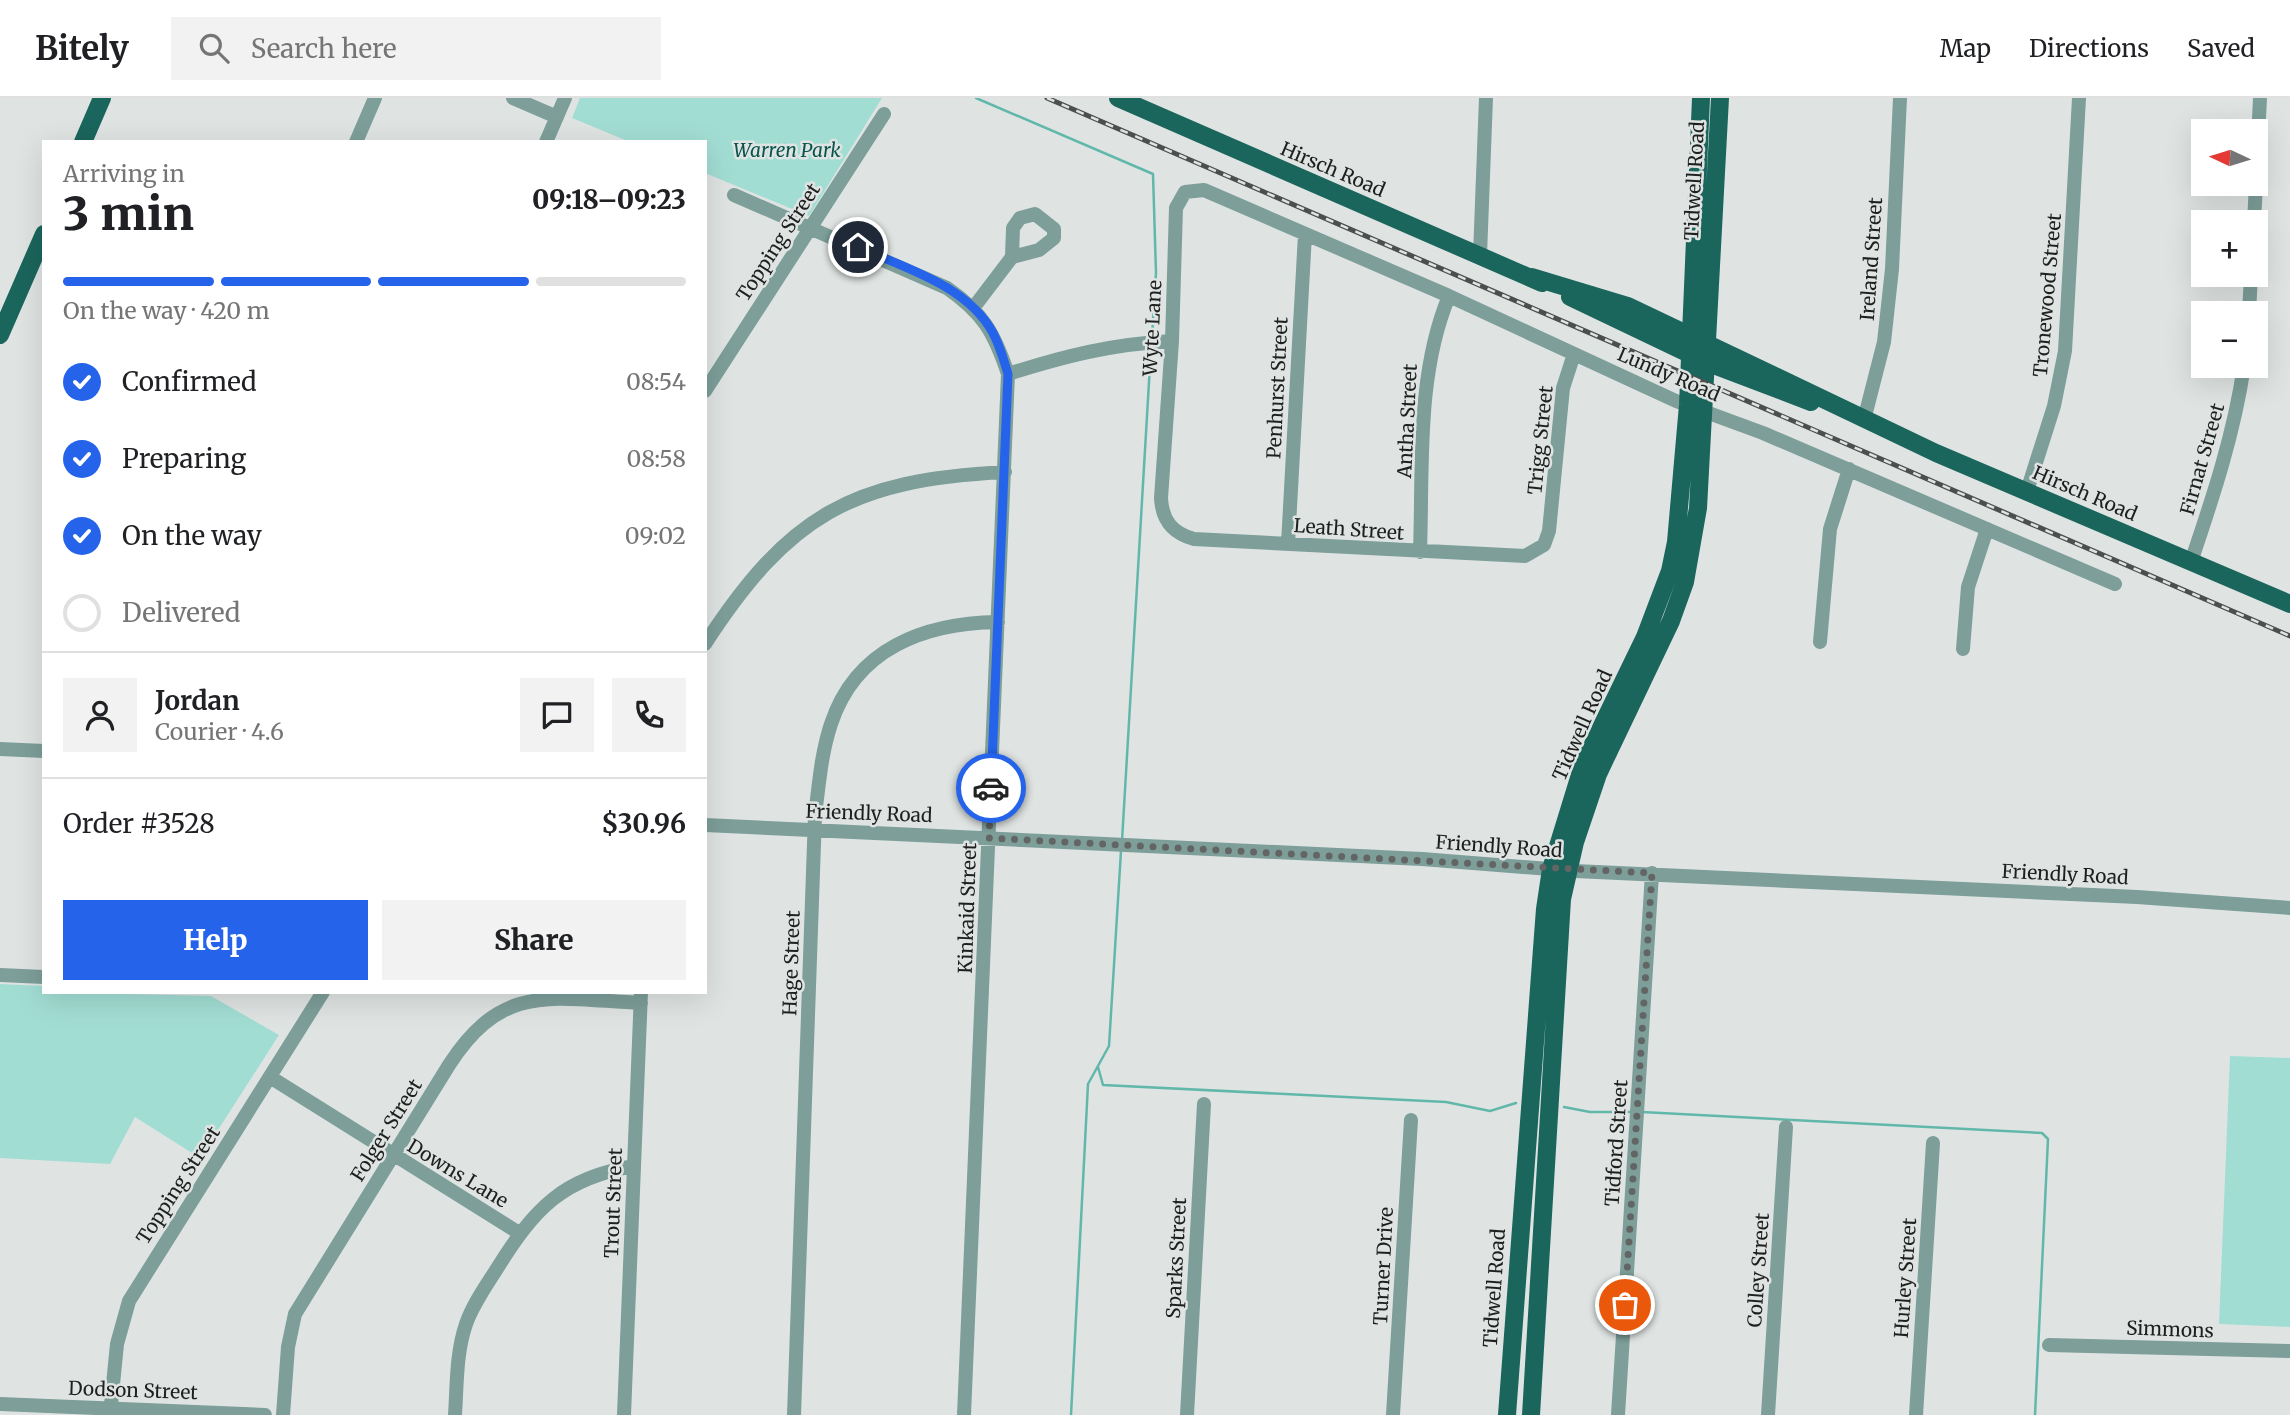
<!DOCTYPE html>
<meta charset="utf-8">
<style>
:root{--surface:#fff;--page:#f2f2f2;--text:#202124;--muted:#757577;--line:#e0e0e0;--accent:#2563eb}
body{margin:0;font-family:Merriweather,serif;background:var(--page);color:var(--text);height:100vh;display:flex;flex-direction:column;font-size:26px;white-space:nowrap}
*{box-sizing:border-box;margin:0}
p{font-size:23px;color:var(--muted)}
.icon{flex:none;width:38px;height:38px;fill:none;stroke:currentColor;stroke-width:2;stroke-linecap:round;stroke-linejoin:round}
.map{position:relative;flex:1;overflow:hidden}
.panel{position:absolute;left:42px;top:42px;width:665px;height:854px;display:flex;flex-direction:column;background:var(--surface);border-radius:0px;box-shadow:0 7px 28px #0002}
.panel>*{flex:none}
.needle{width:46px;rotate:274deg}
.tools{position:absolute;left:2191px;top:21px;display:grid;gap:14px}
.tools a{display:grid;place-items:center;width:77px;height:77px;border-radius:0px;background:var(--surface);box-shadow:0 7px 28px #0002;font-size:35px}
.pin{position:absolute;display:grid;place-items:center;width:60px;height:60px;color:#fff;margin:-30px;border:4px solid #fff;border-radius:50%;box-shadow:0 2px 7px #0007}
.courier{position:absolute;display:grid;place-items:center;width:70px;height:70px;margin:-35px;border:5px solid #2563eb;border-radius:50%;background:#fff;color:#222;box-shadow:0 2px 9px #0007}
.headline em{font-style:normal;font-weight:800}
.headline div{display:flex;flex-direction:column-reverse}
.headline{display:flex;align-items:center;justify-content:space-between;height:119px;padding:0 21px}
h1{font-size:46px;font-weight:800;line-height:52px}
.bar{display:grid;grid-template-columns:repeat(4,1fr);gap:10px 7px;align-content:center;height:84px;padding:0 21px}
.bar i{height:9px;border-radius:5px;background:var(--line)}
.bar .selected{background:var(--accent)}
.bar p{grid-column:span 4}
.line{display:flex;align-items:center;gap:18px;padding:0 21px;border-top:2px solid var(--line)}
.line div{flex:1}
.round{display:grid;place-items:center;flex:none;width:74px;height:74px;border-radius:0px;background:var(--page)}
ol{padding:0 21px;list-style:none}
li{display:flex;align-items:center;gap:21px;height:77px}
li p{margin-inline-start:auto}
li .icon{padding:7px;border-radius:50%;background:var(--accent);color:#fff;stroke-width:4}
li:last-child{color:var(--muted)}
li i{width:38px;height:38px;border:4px solid var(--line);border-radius:50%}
.primary-button{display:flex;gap:14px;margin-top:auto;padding:14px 21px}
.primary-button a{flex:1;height:80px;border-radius:0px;background:var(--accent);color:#fff;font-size:28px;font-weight:800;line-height:80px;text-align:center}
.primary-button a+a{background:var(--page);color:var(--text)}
header{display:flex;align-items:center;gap:42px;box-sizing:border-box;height:98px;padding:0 35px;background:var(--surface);border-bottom:2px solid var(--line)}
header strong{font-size:33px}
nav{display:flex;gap:38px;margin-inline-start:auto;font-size:24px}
.search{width:490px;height:63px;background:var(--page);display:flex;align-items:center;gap:18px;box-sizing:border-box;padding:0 24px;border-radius:0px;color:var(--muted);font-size:26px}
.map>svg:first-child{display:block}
.green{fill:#a2ddd3}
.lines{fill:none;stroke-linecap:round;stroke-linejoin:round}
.stream{stroke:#62b7ab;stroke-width:2.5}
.minor{stroke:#7d9e99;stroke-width:14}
.major{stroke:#1a655c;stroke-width:18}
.rail-casing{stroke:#4c4f4e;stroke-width:5}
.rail{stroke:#dfe4e3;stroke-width:2.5;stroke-dasharray:8;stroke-linecap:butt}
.done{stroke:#626564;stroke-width:7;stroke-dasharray:0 12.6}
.route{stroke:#2563eb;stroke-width:9}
.labels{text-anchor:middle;stroke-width:5;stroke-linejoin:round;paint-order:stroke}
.park-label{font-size:19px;font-style:italic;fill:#08554d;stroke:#dfe4e3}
.street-label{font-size:19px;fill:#1e201f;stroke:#dfe4e3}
</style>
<header>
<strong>Bitely</strong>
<div class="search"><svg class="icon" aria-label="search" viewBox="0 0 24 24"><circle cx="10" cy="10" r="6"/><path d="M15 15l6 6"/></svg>Search here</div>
<nav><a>Map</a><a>Directions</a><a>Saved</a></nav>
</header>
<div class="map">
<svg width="2290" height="1317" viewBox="0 0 2290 1317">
<rect width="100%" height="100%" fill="#dfe4e3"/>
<!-- green -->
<path class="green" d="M580,0H882L809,118L705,75V44H630L572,20Z
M0,886L44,888V894L211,898L279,937L200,1060L135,1019L110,1066L0,1060Z
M2230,958L2290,960V1229L2219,1226Z"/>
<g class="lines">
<!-- stream -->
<path class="stream" d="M976,0L1153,76L1156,175L1152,239
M1122,743L1151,250
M1098,969L1103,987L1446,1004L1490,1013L1516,1005
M1564,1009L1590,1014H1631
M1642,1014L2042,1035L2048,1041L2035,1317
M1071,1317L1088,986L1109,948L1121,753"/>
<!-- minor -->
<path class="minor" d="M513,0L557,19
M356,44L375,0
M546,44L565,0
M2256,81L2260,0
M734,97L947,190C983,215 994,234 1008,276L964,1317
M2254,124L2256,86
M1480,157L1486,0
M974,209L1012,159L1013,130L1020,120L1035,116L1054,131V140L1039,152L1012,159
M2249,215L2251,177
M1574,256L1563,290L1549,433L1544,447L1525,458L1194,441C1172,435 1162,422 1161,400L1172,243L1176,110L1185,94L1204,92L1449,198L1676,303L1763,335L2115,486
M1008,276C1065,258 1112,246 1172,243
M705,293L884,16
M1864,322L1884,244L1892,171L1900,0
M2027,393L2054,308L2065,253L2079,0
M1288,446L1305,136
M1420,454C1423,370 1416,277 1449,198
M2191,464C2213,399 2234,336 2244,268
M1820,544L1830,431L1849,371
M705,546C789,417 851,382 1005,374
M1963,551L1968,489L1987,431
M0,651L44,653
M705,727L1422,761L1575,773L2137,799L2290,810
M0,877L44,879
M270,979L519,1135
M2049,1247L2290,1253
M0,1306L265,1317
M110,1317L117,1246L129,1203L323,894
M283,1317L288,1249L295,1216L449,967C503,883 553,901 641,905
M455,1317C457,1287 456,1255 466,1226C473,1206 486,1188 498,1169C535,1110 563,1080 634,1068
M624,1317L641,894
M794,1317L815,717C819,687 821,656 831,626C856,550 925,525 998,524
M1187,1317L1204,1006
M1393,1317L1411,1022
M1618,1317L1652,775
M1768,1317L1786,1029
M1916,1317L1933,1045"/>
<!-- major -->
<path class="major" d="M1118,0L1542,185
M83,44L102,0
M1532,179L1628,208L1936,355L2290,506
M1570,199L1706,264L1811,304
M0,237L44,136
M1507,1317L1545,811L1551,771L1583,667L1645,539L1670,473L1676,444L1688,307L1701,0
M1531,1317L1562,801L1575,744L1598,676L1671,523L1685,484L1698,410L1720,0"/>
<!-- rail casing -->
<g class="rail-casing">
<path id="rail" d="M1047,0L2290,538"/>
</g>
<!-- rail -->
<use href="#rail" class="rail"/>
</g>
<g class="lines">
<!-- done -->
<path class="done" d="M991,690L989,740L1652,775L1625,1207"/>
<!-- route -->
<path class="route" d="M858,149C904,170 967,187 993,235C1000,248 1004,263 1008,276L991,690"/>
</g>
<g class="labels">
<!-- park labels -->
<g class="park-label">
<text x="787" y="59">Warren Park</text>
</g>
<!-- street labels -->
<g class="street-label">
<text transform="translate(1333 71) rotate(23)" y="7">Hirsch Road</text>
<text transform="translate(1694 83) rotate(-87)" y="7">Tidwell Road</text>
<text transform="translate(778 144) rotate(-57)" y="7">Topping Street</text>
<text transform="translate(1871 161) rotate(-86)" y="7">Ireland Street</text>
<text transform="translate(2047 197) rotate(-85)" y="7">Tronewood Street</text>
<text transform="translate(1152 230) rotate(-87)" y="7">Wyte Lane</text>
<text transform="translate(1669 276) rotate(23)" y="7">Lundy Road</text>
<text transform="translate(1277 290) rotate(-87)" y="7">Penhurst Street</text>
<text transform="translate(1407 323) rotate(-87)" y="7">Antha Street</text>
<text transform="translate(1540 342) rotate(-84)" y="7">Trigg Street</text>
<text transform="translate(2202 361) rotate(-74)" y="7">Firnat Street</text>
<text transform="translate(2085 395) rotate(23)" y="7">Hirsch Road</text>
<text transform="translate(1349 431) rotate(4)" y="7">Leath Street</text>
<text transform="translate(1582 627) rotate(-66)" y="7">Tidwell Road</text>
<text transform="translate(869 715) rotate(2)" y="7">Friendly Road</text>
<text transform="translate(1499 748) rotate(4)" y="7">Friendly Road</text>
<text transform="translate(2065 776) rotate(3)" y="7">Friendly Road</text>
<text transform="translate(967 810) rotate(-88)" y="7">Kinkaid Street</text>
<text transform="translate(791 865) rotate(-88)" y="7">Hage Street</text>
<text transform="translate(386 1032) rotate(-58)" y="7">Folger Street</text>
<text transform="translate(1616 1045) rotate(-86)" y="7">Tidford Street</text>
<text transform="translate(458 1075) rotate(31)" y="7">Downs Lane</text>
<text transform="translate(178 1087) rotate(-57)" y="7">Topping Street</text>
<text transform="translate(613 1105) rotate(-88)" y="7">Trout Street</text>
<text transform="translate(1176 1160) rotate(-87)" y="7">Sparks Street</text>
<text transform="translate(1383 1168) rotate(-87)" y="7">Turner Drive</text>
<text transform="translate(1758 1172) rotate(-86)" y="7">Colley Street</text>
<text transform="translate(1905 1180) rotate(-86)" y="7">Hurley Street</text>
<text transform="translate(1494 1190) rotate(-86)" y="7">Tidwell Road</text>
<text transform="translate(2170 1231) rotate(2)" y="7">Simmons</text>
<text transform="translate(133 1292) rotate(2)" y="7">Dodson Street</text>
</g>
</g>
</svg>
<div class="tools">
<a><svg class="needle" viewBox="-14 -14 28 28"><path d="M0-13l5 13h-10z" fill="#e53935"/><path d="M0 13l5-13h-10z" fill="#757577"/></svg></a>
<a>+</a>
<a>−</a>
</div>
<div class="pin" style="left:1625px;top:1207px;background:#ea580c"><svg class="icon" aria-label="bag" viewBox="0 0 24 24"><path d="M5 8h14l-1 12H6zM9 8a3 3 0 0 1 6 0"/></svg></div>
<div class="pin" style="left:858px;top:149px;background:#1f2937"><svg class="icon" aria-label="home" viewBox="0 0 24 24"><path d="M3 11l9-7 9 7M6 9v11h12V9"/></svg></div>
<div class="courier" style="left:991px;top:690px"><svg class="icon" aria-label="car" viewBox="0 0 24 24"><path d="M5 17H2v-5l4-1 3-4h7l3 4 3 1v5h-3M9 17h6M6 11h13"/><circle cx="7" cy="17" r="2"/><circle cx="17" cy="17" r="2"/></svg></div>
<section class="panel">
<div class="headline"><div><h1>3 min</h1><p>Arriving in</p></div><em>09:18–09:23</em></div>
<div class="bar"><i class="selected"></i><i class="selected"></i><i class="selected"></i><i></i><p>On the way · 420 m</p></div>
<ol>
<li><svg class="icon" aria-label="check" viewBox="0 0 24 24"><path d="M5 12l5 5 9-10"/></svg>Confirmed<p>08:54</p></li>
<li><svg class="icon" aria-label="check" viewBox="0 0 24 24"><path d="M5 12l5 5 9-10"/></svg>Preparing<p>08:58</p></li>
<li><svg class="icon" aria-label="check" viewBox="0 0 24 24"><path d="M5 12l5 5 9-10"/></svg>On the way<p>09:02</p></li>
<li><i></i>Delivered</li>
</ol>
<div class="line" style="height:126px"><a class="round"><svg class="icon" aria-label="person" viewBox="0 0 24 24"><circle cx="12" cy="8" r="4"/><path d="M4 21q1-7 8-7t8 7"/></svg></a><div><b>Jordan</b><p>Courier · 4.6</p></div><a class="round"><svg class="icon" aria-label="chat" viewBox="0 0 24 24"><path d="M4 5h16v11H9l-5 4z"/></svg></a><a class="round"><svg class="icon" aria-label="phone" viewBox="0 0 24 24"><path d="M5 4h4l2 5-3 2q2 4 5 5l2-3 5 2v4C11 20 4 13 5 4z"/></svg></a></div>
<div class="line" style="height:91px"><div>Order #3528</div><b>$30.96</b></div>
<div class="primary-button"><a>Help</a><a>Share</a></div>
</section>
</div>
